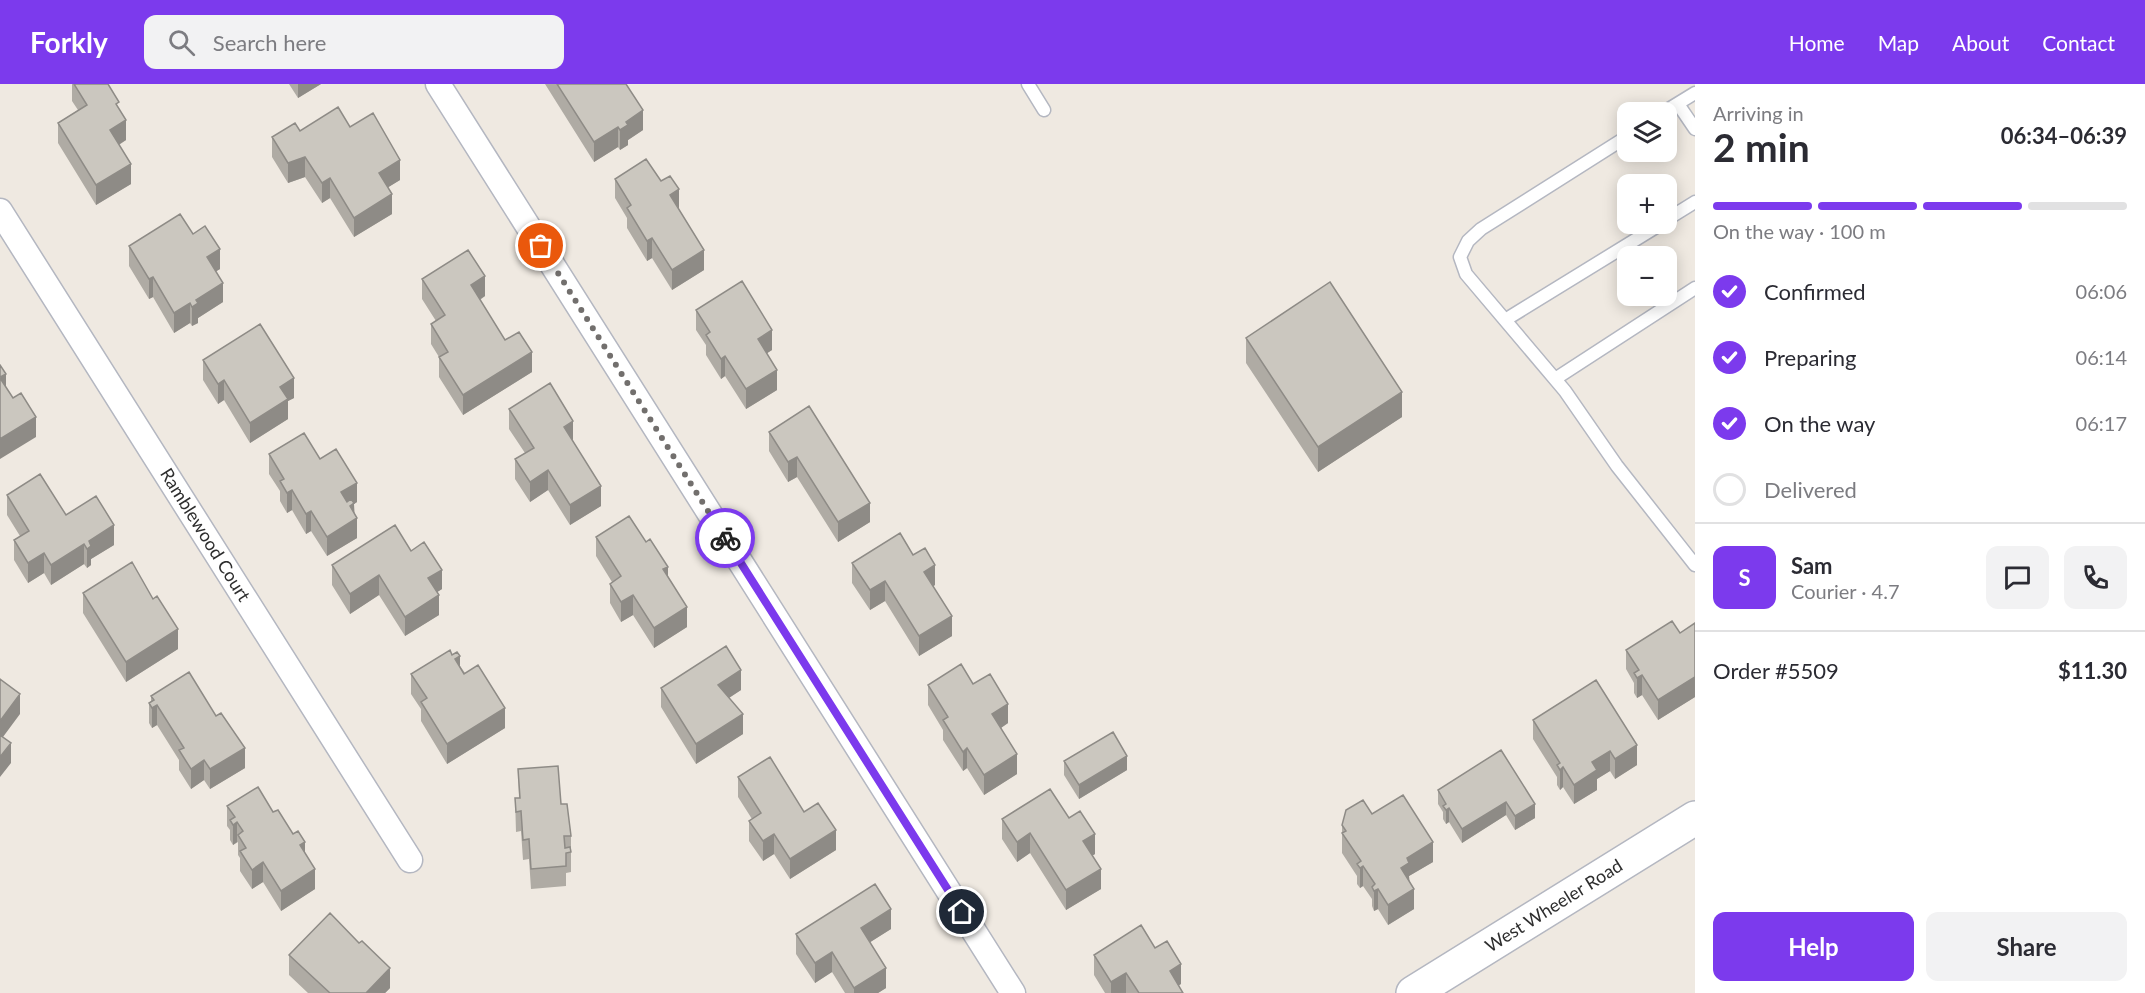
<!DOCTYPE html>
<meta charset="utf-8">
<style>
:root{--surface:#fff;--page:#f2f2f3;--text:#2b2b33;--muted:#7c7c81;--line:#e1e1e2;--accent:#7c3aed}
body{margin:0;font-family:Lato,sans-serif;background:var(--page);color:var(--text);height:100vh;display:flex;flex-direction:column;font-size:22px;white-space:nowrap}
*{box-sizing:border-box;margin:0}
p{font-size:20px;color:var(--muted)}
.icon{flex:none;width:33px;height:33px;fill:none;stroke:currentColor;stroke-width:2;stroke-linecap:round;stroke-linejoin:round}
.map{position:relative;flex:1;overflow:hidden}
.drawer{display:flex;flex-direction:column;background:var(--surface);width:450px}
.drawer>*{flex:none}
.fabs{position:absolute;left:1617px;top:18px;display:grid;gap:12px}
.fabs a{display:grid;place-items:center;width:60px;height:60px;border-radius:12px;background:var(--surface);box-shadow:0 3px 15px #0003;font-size:30px}
.pin{position:absolute;display:grid;place-items:center;width:51px;height:51px;color:#fff;margin:-26px;border:3px solid #fff;border-radius:50%;box-shadow:0 2px 6px #0007}
.courier{position:absolute;display:grid;place-items:center;width:60px;height:60px;margin:-30px;border:4px solid #7c3aed;border-radius:50%;background:#fff;color:#222;box-shadow:0 2px 8px #0007}
.overview em{font-style:normal;font-weight:700}
.overview div{display:flex;flex-direction:column-reverse}
.overview{display:flex;align-items:center;justify-content:space-between;height:102px;padding:0 18px}
h1{font-size:39px;font-weight:700;line-height:45px}
.bar{display:grid;grid-template-columns:repeat(4,1fr);gap:9px 6px;align-content:center;height:72px;padding:0 18px}
.bar i{height:8px;border-radius:4px;background:var(--line)}
.bar .current{background:var(--accent)}
.bar p{grid-column:span 4}
.line{display:flex;align-items:center;gap:15px;padding:0 18px;border-top:2px solid var(--line)}
.line div{flex:1}
.round{display:grid;place-items:center;flex:none;width:63px;height:63px;border-radius:12px;background:var(--page)}
ol{padding:0 18px;list-style:none}
li{display:flex;align-items:center;gap:18px;height:66px}
li p{margin-inline-start:auto}
li .icon{padding:6px;border-radius:50%;background:var(--accent);color:#fff;stroke-width:4}
li:last-child{color:var(--muted)}
li i{width:33px;height:33px;border:3px solid var(--line);border-radius:50%}
.primary-button{display:flex;gap:12px;margin-top:auto;padding:12px 18px}
.primary-button a{flex:1;height:69px;border-radius:12px;background:var(--accent);color:#fff;font-size:24px;font-weight:700;line-height:69px;text-align:center}
.primary-button a+a{background:var(--page);color:var(--text)}
header{display:flex;align-items:center;gap:36px;box-sizing:border-box;height:84px;padding:0 30px;background:var(--accent);color:#fff}
header strong{font-size:28px}
nav{display:flex;gap:33px;margin-inline-start:auto;font-size:21px}
.search{width:420px;height:54px;background:var(--page);display:flex;align-items:center;gap:15px;box-sizing:border-box;padding:0 21px;border-radius:12px;color:var(--muted);font-size:22px}
main{display:flex;flex:1;min-height:0}
.map>svg:first-child{display:block}
.lines{fill:none;stroke-linecap:round;stroke-linejoin:round}
.lane-casing{stroke:#b4b7c1;stroke-width:15}
.street-casing{stroke:#b4b7c1;stroke-width:27}
.secondary-casing{stroke:#b4b7c1;stroke-width:36}
.lane{stroke:#fff;stroke-width:12}
.street{stroke:#fff;stroke-width:24}
.secondary{stroke:#fff;stroke-width:33}
.wall{fill:#afaba4}
.shaded-wall{fill:#8e8b86}
.building{fill:#cbc7bf;stroke:#8e8b86;stroke-width:1.5}
.done{stroke:#726f6d;stroke-width:6;stroke-dasharray:0 10.8}
.route{stroke:#7c3aed;stroke-width:8}
.labels{text-anchor:middle;stroke-width:5;stroke-linejoin:round;paint-order:stroke}
.street-label{font-size:18px;fill:#2e2e2e;stroke:#fff}
</style>
<header>
<strong>Forkly</strong>
<div class="search"><svg class="icon" aria-label="search" viewBox="0 0 24 24"><circle cx="10" cy="10" r="6"/><path d="M15 15l6 6"/></svg>Search here</div>
<nav><a>Home</a><a>Map</a><a>About</a><a>Contact</a></nav>
</header>
<main>
<div class="map">
<svg width="1695" height="909" viewBox="0 0 1695 909">
<rect width="100%" height="100%" fill="#efe9e1"/>
<g class="lines">
<!-- lane casing -->
<g class="lane-casing">
<path id="lane" d="M1028,0L1044,26
M1678,20L1695,45
M1664,28L1695,9
M1628,52L1481,145L1468,157L1460,173L1466,190L1565,307L1617,382L1695,481
M1666,136L1695,118
M1505,236L1661,140
M1555,295L1695,204"/>
</g>
<!-- street casing -->
<g class="street-casing">
<path id="street" d="M438,0L1013,909
M0,127L410,776"/>
</g>
<!-- secondary casing -->
<g class="secondary-casing">
<path id="secondary" d="M1413,909L1695,734"/>
</g>
<!-- lane -->
<use href="#lane" class="lane"/>
<!-- street -->
<use href="#street" class="street"/>
<!-- secondary -->
<use href="#secondary" class="secondary"/>
</g>
<!-- wall -->
<path class="wall" d="M72,0H108L119,26L126,56L119,61L131,100L96,121L58,59V39L78,26L72,17Z
M289,0H321L298,14Z
M545,0H626L643,46L628,56V61L620,66L618,63L594,78Z
M350,43L400,96L388,103L392,130L354,153L330,114L322,119L305,93L288,99L272,73V53L300,47Z
M615,95L679,125L704,186L672,206L652,174L647,177L627,144V134L615,114Z
M193,150L220,185L216,187L223,218L198,234V239L192,242L190,239L174,249L153,213L149,215L129,182V162Z
M422,195L485,212L480,216L505,256L532,288L463,331L439,293V273L431,260V240L436,237L422,215Z
M696,226L772,266L767,269L777,306L746,325L725,292L721,295L706,271V261L696,246Z
M1246,254L1402,333L1318,388L1246,279Z
M203,276L294,314L288,317V335L250,359L224,316L218,320L203,296Z
M509,325L573,357L601,422L570,441L548,406L530,418L515,395V375L525,369L509,345Z
M769,348L870,438L838,458L797,393L788,398L769,367Z
M269,370L320,375L357,418L354,420L357,454L327,472L311,447L306,450L292,426L287,429L280,417V407L269,390Z
M7,411L66,431L114,461L91,475V481L87,484L84,480L51,501L44,489L28,499L14,476V456L20,452L7,431Z
M596,453L668,492L687,543L654,564L633,531L621,538L610,519V500L612,498L596,472Z
M411,467L442,505L437,508L439,531L405,552L379,511L350,530L332,501V481Z
M913,471L935,501L933,502L952,552L919,572L885,517L870,526L852,499V479Z
M83,509L178,565L126,598L83,529Z
M1695,539V613L1658,636L1642,611L1637,614L1634,609V599L1626,585V566L1680,549Z
M460,582L505,644L447,680L421,637V625L411,610V590Z
M1596,596L1637,681L1615,695L1610,687L1597,695V706L1574,720L1563,703L1560,706L1557,701V693L1533,655V636Z
M973,600L1008,639L1001,644L1017,690L984,711L967,684L963,687L943,656V646L928,621V601Z
M661,604L741,606L729,614L743,650L696,680L661,623Z
M151,612L245,684L210,705L204,696L191,705L179,686V676L157,641L152,644L149,639V619L151,618Z
M1501,666L1535,734L1515,746L1506,731L1462,759L1449,738L1446,740L1443,735V728L1438,720V706Z
M1064,677L1127,686L1079,715L1064,691Z
M518,685L561,720L571,752V788L566,789V802L531,805L529,775L523,776L521,747L516,748L515,714H519Z
M738,693L804,728L836,766L790,795L774,770L763,777L749,757V737L752,735L738,713Z
M227,722L273,728L305,769L315,805L281,827L263,798L252,805L240,787V774L238,771V758L233,761L230,756V746L227,742Z
M1372,730L1433,778L1409,792L1414,825L1388,841L1378,825L1374,827L1372,822V815L1363,802L1360,804L1357,800V792L1342,769V741Z
M1069,734L1095,770L1092,772L1101,805L1066,826L1030,769L1017,778L1002,755V735Z
M891,845L870,858L886,904L878,909H845L832,888L815,899L796,870V850Z
M359,859L390,904L385,909H308L289,891V871Z
M1155,864L1181,900L1178,901L1183,909H1105L1094,891V871Z"/>
<!-- shaded-wall -->
<path class="shaded-wall" d="M298,0H321L298,14Z
M643,26V46L628,56V61L620,66V46L626,38Z
M126,36V56L110,66V46Z
M618,43V63L594,78V58Z
M305,73V93L288,99V79Z
M400,76V96L379,109V89Z
M131,80V100L96,121V101Z
M330,94V114L322,119V99Z
M679,105V125L670,111Z
M392,110V130L354,153V134Z
M652,154V174L647,177V157Z
M220,165V185L207,193V173Z
M704,166V186L672,206V186Z
M485,192V212L471,221V201Z
M153,193V213L149,215V195Z
M223,199V218L198,234V239L192,242V223L196,216Z
M190,219V239L174,249V229Z
M772,246V266L758,275V255Z
M532,268V288L463,331V311Z
M725,272V292L721,295V275Z
M777,286V306L746,325V305Z
M6,290V310L0,293Z
M294,294V314L288,317V335L250,359V339L280,303Z
M224,296V316L218,320V300Z
M1402,308V333L1318,388V363Z
M36,333V353L0,375V355Z
M573,337V357L564,343Z
M797,373V393L788,398V378Z
M548,386V406L530,418V398Z
M357,399V418L354,420V436L357,434V454L327,472V453L341,408Z
M601,402V422L570,441V421Z
M292,406V426L287,429V409Z
M870,419V438L838,458V438Z
M311,427V447L306,450V430Z
M114,441V461L91,475V481L87,484V465L89,457Z
M84,460V480L51,501V481Z
M44,469V489L28,499V479Z
M935,481V501L924,508V488Z
M668,483V502L663,485Z
M442,486V505L428,514V494Z
M379,491V511L350,530V510Z
M885,497V517L870,526V506Z
M439,511V531L405,552V533Z
M633,511V531L621,538V518Z
M687,523V543L654,564V544Z
M952,532V552L919,572V552Z
M178,545V565L126,598V578Z
M460,572V592L455,575Z
M741,586V606L718,621V601Z
M1642,591V611L1637,614V594Z
M1695,593V613L1658,636V616Z
M20,610V630L0,657V637Z
M1008,620V639L992,650V630Z
M157,621V641L152,644V624Z
M505,624V644L447,680V660Z
M743,630V650L696,680V660Z
M11,659V679L0,693V673Z
M1637,661V681L1615,695V675Z
M245,664V684L210,705V685Z
M967,664V684L963,687V668Z
M1610,667V687L1597,695V706L1574,720V701L1592,678Z
M1017,670V690L984,711V691Z
M1127,672V686L1079,715V701Z
M204,676V696L191,705V685Z
M1563,683V703L1560,706V686Z
M1506,718V731L1462,759V745Z
M1535,720V734L1515,746V732Z
M1449,724V738L1446,740V726Z
M237,738V758L233,761V741Z
M836,746V766L790,795V775Z
M1030,749V769L1017,778V758Z
M774,750V770L763,777V757Z
M1095,750V770L1083,777V757Z
M305,758V778L300,761Z
M1433,758V778L1409,792V799L1401,784L1407,774Z
M263,778V798L252,805V786Z
M1363,782V802L1360,804V784Z
M315,785V805L281,827V807Z
M1101,785V805L1066,826V806Z
M1378,805V825L1374,827V807Z
M1414,805V825L1388,841V821Z
M891,825V845L861,864V844Z
M832,868V888L815,899V879Z
M1181,880V900L1170,907V887Z
M390,884V904L385,909H366Z
M886,884V904L878,909H854V904Z
M1126,889V909H1111V898Z"/>
<!-- building -->
<path class="building" d="M74,0H108L119,18L116,20L126,36L110,46L131,80L96,101L58,39L87,21Z
M557,0H626L643,26L626,38L628,41L620,46L618,43L594,58Z
M338,23L350,43L373,29L400,76L379,89L392,110L354,134L330,94L322,99L305,73L288,79L272,53L295,39L300,47Z
M646,75L661,97L670,92L679,105L670,111L704,166L672,186L652,154L647,157L627,124L631,121L615,95Z
M180,130L193,150L205,142L220,165L207,173L223,199L196,216L198,219L192,223L190,219L174,229L153,193L149,195L129,162Z
M468,166L485,192L471,201L505,256L519,248L532,268L463,311L439,273L448,268L431,240L445,231L422,195Z
M742,197L772,246L758,255L777,286L746,305L725,272L721,275L706,251L710,248L696,226Z
M1330,198L1402,308L1318,363L1246,254Z
M260,240L294,294L280,303L288,315L250,339L224,296L218,300L203,276Z
M0,281L6,290L0,293Z
M0,294L13,314L21,309L36,333L0,355Z
M550,299L573,337L564,343L601,402L570,421L548,386L530,398L515,375L534,364L509,325Z
M809,322L870,419L838,438L797,373L788,378L769,348Z
M304,349L320,375L336,365L357,399L341,408L347,418L351,415L354,419L350,422L357,434L327,453L311,427L306,430L292,406L287,409L280,397L284,395L269,370Z
M40,390L66,431L96,412L114,441L89,457L91,462L87,465L84,460L51,481L44,469L28,479L14,456L29,447L7,411Z
M629,432L646,458L650,455L668,483L663,485L687,523L654,544L633,511L621,518L610,500L621,492L596,453Z
M395,441L411,467L424,458L442,486L428,494L439,511L405,533L379,491L350,510L332,481Z
M900,449L913,471L925,464L935,481L924,488L952,532L919,552L885,497L870,506L852,479Z
M132,478L153,515L157,512L178,545L126,578L83,509Z
M1672,537L1680,549L1695,539V593L1658,616L1642,591L1637,594L1634,589L1639,586L1626,566Z
M726,562L741,586L718,601L743,630L696,660L661,604Z
M450,566L452,571L457,568L460,572L455,575L464,590L478,581L505,624L447,660L421,618L427,614L411,590Z
M961,580L973,600L990,590L1008,620L992,630L1017,670L984,691L967,664L963,668L943,636L948,633L928,601Z
M189,588L216,632L221,629L245,664L210,685L204,676L191,685L179,666L184,664L157,621L152,624L149,619L154,616L151,612Z
M0,595L20,610L0,637Z
M1596,596L1637,661L1615,675L1610,667L1592,678L1597,686L1574,701L1563,683L1560,686L1557,681L1560,679L1533,636Z
M1113,648L1127,672L1079,701L1064,677Z
M0,651L11,659L0,673Z
M1501,666L1535,720L1515,732L1506,718L1462,745L1449,724L1446,726L1443,722L1446,720L1438,706Z
M770,673L804,728L818,719L836,746L790,775L774,750L763,757L749,737L761,729L738,693Z
M558,682L561,720H567L571,752H564L565,764L570,763L571,768L566,769V782L531,785L529,755L523,756L521,727L516,728L515,714H520L518,685Z
M258,703L273,728L278,726L293,750L298,747L305,758L300,761L315,785L281,807L263,778L252,786L240,767L246,764L238,751L243,747L237,738L233,741L230,736L235,733L227,722Z
M1050,705L1069,734L1080,727L1095,750L1083,757L1101,785L1066,806L1030,749L1017,758L1002,735Z
M1403,711L1433,758L1407,774L1409,779L1401,784L1414,805L1388,821L1378,805L1374,807L1372,803L1375,800L1363,782L1360,784L1357,780L1361,777L1342,749L1346,747L1342,741L1346,726L1363,716L1372,730Z
M875,800L891,825L861,844L886,884L854,904L832,868L815,879L796,850Z
M330,829L359,859L362,857L390,884L366,909H330L289,871Z
M1141,841L1155,864L1167,857L1181,880L1170,887L1183,909H1139L1126,889L1111,898L1094,871Z"/>
<g class="lines">
<!-- done -->
<path class="done" d="M541,162L725,454"/>
<!-- route -->
<path class="route" d="M725,454L962,828"/>
</g>
<g class="labels">
<!-- street labels -->
<g class="street-label">
<text transform="translate(205 451) rotate(58)" y="6">Ramblewood Court</text>
<text transform="translate(1554 822) rotate(-32)" y="6">West Wheeler Road</text>
</g>
</g>
</svg>
<div class="fabs">
<a><svg class="icon" aria-label="layers" viewBox="0 0 24 24"><path d="M12 4l9 5-9 5-9-5zM3 14l9 5 9-5"/></svg></a>
<a>+</a>
<a>−</a>
</div>
<div class="pin" style="left:541px;top:162px;background:#ea580c"><svg class="icon" aria-label="bag" viewBox="0 0 24 24"><path d="M5 8h14l-1 12H6zM9 8a3 3 0 0 1 6 0"/></svg></div>
<div class="pin" style="left:962px;top:828px;background:#1f2937"><svg class="icon" aria-label="home" viewBox="0 0 24 24"><path d="M3 11l9-7 9 7M6 9v11h12V9"/></svg></div>
<div class="courier" style="left:725px;top:454px"><svg class="icon" aria-label="bike" viewBox="0 0 24 24"><circle cx="6" cy="16" r="4"/><circle cx="18" cy="16" r="4"/><path d="M6 16l4-8h5l3 8M10 8l3 8H6M13 5h3"/></svg></div>
</div>
<section class="drawer">
<div class="overview"><div><h1>2 min</h1><p>Arriving in</p></div><em>06:34–06:39</em></div>
<div class="bar"><i class="current"></i><i class="current"></i><i class="current"></i><i></i><p>On the way · 100 m</p></div>
<ol>
<li><svg class="icon" aria-label="check" viewBox="0 0 24 24"><path d="M5 12l5 5 9-10"/></svg>Confirmed<p>06:06</p></li>
<li><svg class="icon" aria-label="check" viewBox="0 0 24 24"><path d="M5 12l5 5 9-10"/></svg>Preparing<p>06:14</p></li>
<li><svg class="icon" aria-label="check" viewBox="0 0 24 24"><path d="M5 12l5 5 9-10"/></svg>On the way<p>06:17</p></li>
<li><i></i>Delivered</li>
</ol>
<div class="line" style="height:108px"><b class="round" style="background:var(--accent);color:#fff">S</b><div><b>Sam</b><p>Courier · 4.7</p></div><a class="round"><svg class="icon" aria-label="chat" viewBox="0 0 24 24"><path d="M4 5h16v11H9l-5 4z"/></svg></a><a class="round"><svg class="icon" aria-label="phone" viewBox="0 0 24 24"><path d="M5 4h4l2 5-3 2q2 4 5 5l2-3 5 2v4C11 20 4 13 5 4z"/></svg></a></div>
<div class="line" style="height:78px"><div>Order #5509</div><b>$11.30</b></div>
<div class="primary-button"><a>Help</a><a>Share</a></div>
</section>
</main>
